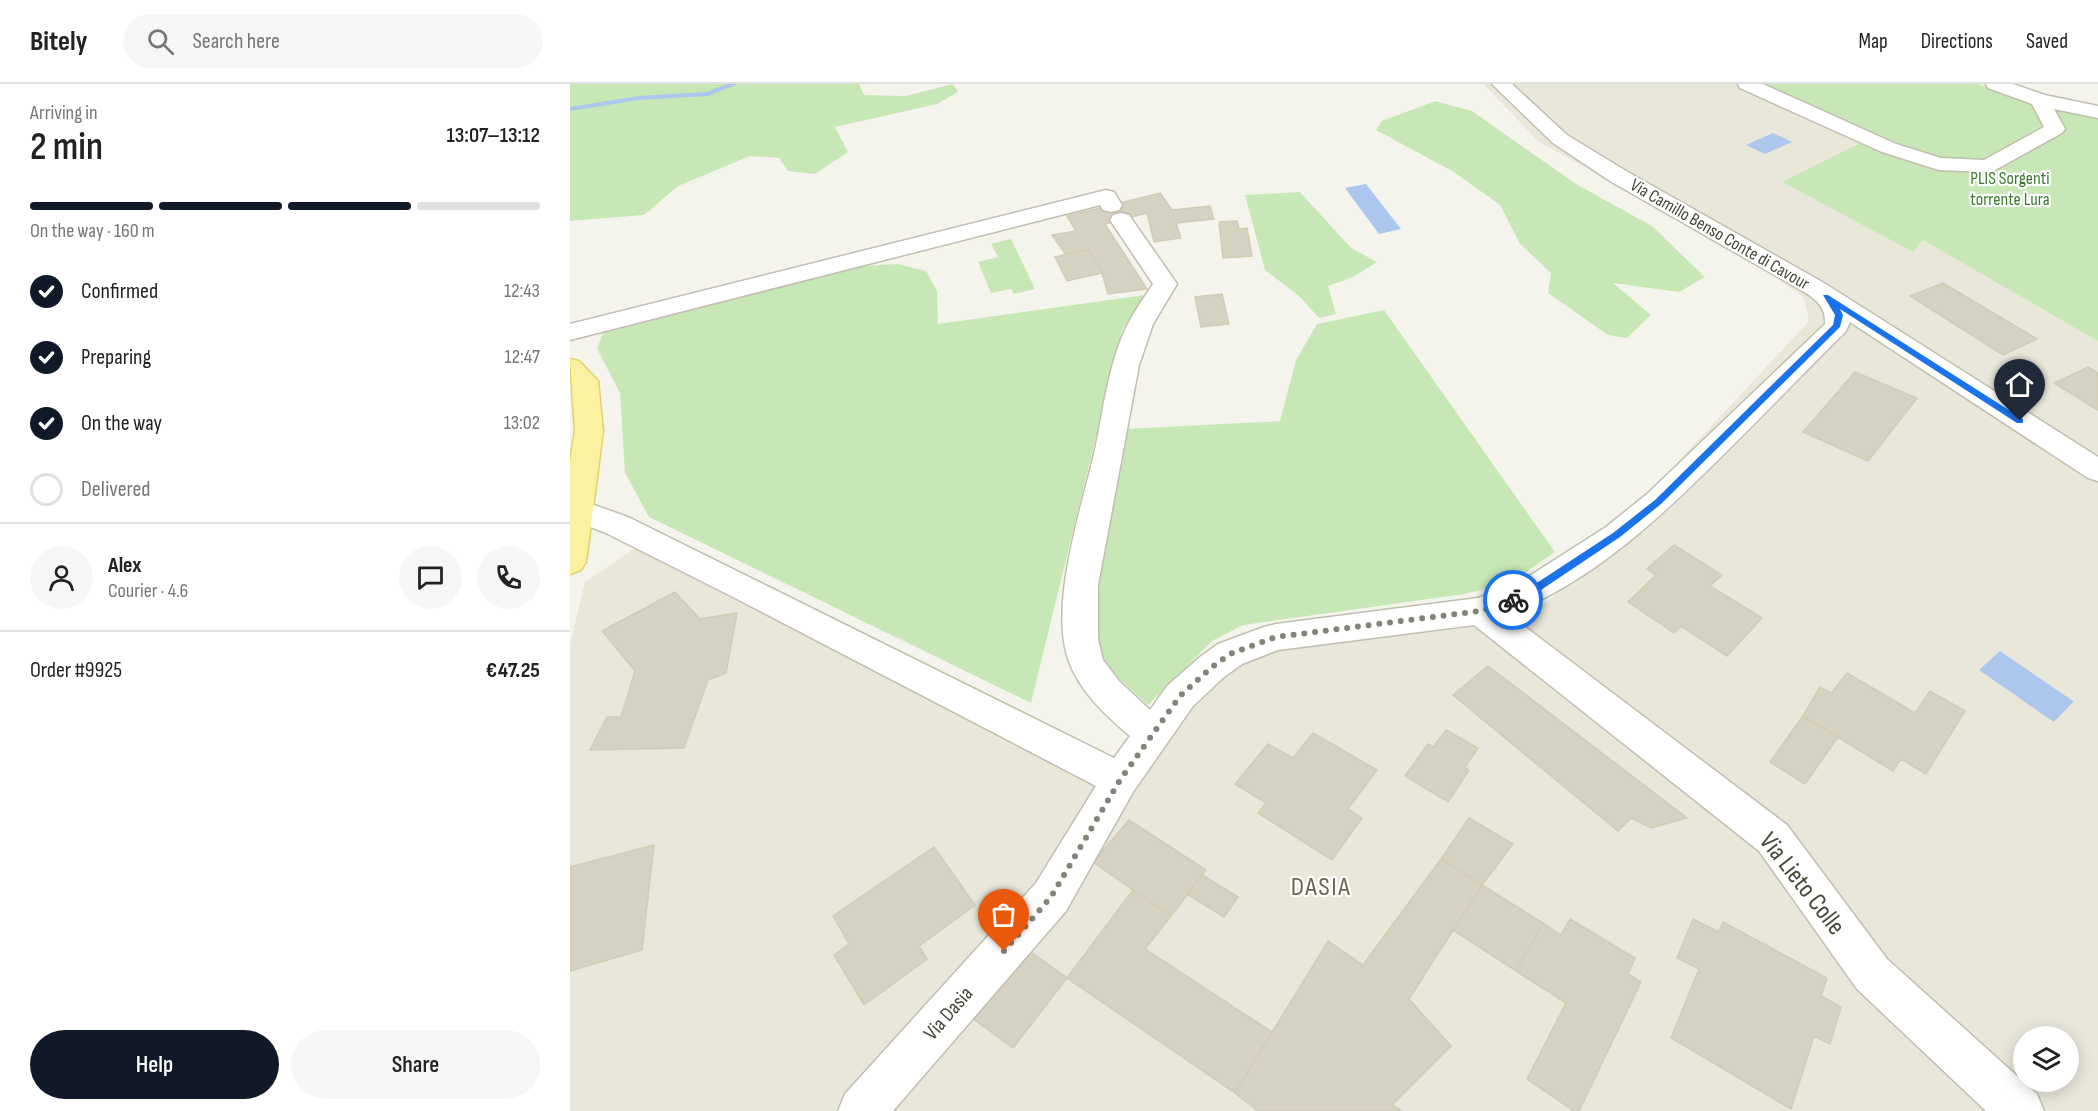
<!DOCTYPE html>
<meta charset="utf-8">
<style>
:root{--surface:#fff;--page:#f6f6f6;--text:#222;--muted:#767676;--line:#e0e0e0;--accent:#111827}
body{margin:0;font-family:"Sofia Sans Condensed",sans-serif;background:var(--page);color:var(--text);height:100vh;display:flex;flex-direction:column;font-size:22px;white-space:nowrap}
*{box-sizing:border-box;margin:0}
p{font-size:20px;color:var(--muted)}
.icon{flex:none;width:33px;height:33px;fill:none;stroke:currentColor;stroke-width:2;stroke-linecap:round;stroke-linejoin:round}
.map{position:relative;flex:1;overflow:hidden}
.side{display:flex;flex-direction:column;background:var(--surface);width:570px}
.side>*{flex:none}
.fabs{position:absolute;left:1443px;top:942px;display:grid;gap:12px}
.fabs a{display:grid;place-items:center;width:66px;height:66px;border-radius:50%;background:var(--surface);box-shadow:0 3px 15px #0003;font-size:30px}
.pin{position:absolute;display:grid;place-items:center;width:51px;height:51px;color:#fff;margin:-62px -26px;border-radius:50% 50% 50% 0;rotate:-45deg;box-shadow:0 0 6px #0007}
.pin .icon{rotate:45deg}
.courier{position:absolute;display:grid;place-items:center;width:60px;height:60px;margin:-30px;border:4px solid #1a73e8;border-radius:50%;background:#fff;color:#222;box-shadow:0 2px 8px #0007}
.overview em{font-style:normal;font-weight:600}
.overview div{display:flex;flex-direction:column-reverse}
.overview{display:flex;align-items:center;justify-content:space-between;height:102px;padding:0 30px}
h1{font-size:39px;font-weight:600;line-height:45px}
.bar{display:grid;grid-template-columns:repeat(4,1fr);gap:9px 6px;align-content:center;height:72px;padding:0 30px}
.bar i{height:8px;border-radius:4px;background:var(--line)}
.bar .current{background:var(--accent)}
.bar p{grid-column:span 4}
.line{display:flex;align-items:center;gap:15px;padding:0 30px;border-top:2px solid var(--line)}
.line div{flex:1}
.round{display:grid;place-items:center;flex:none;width:63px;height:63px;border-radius:32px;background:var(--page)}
ol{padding:0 30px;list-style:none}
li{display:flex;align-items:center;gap:18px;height:66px}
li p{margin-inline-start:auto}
li .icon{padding:6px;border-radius:50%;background:var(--accent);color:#fff;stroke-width:4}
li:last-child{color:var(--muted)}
li i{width:33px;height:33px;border:3px solid var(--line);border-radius:50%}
.action{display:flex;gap:12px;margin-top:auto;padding:12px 30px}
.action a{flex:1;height:69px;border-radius:36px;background:var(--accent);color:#fff;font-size:24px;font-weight:600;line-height:69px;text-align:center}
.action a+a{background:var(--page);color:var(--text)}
header{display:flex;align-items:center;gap:36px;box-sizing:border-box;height:84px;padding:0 30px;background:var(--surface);border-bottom:2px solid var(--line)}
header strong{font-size:28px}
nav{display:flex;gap:33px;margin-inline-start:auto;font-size:21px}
.search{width:420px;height:54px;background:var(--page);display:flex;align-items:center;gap:15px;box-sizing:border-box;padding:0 21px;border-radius:33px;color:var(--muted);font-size:22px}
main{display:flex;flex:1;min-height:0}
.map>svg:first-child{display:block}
.residential{fill:#e9e7da;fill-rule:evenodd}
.green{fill:#c8e7b7}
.water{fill:#acc6ee}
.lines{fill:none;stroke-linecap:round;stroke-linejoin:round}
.stream{fill:#acc6ee;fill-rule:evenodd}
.building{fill:#d6d2c1;stroke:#d1ccb5;stroke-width:1.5}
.minor-casing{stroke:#c0beae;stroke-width:3}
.major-casing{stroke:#dfd46f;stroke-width:3}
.minor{fill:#fff;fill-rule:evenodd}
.major{fill:#faf2a0;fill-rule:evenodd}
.route{fill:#1a73e8}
.done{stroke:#858378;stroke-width:6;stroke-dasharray:0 10.8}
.labels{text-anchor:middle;stroke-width:4.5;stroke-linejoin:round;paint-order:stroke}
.far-park-label{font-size:18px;fill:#3c7a2e;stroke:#fff}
.far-street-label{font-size:18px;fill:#494639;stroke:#fff}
.street-label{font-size:21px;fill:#494639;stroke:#fff}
.near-street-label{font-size:26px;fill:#494639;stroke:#fff}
.near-neighbourhood-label{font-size:27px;letter-spacing:1.5px;fill:#6c6651;stroke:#fff}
</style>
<header>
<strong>Bitely</strong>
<div class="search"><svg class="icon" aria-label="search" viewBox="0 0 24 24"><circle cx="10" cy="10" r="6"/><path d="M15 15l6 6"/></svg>Search here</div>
<nav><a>Map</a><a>Directions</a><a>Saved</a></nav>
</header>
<main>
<section class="side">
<div class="overview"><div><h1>2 min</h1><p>Arriving in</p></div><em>13:07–13:12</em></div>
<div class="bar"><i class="current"></i><i class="current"></i><i class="current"></i><i></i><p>On the way · 160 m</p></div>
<ol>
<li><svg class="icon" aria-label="check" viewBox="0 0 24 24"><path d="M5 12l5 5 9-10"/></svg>Confirmed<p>12:43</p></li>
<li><svg class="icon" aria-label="check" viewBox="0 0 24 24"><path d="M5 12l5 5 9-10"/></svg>Preparing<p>12:47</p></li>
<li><svg class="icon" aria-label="check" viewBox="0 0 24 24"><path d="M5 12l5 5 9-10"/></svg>On the way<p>13:02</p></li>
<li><i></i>Delivered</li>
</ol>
<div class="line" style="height:108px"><a class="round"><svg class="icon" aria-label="person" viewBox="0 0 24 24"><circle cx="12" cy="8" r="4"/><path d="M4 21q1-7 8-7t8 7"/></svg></a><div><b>Alex</b><p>Courier · 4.6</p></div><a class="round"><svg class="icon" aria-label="chat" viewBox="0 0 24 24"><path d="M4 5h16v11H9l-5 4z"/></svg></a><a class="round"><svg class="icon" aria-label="phone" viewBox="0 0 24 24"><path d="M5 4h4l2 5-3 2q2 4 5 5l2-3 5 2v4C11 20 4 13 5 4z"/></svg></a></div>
<div class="line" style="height:78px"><div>Order #9925</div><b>€47.25</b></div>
<div class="action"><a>Help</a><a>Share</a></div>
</section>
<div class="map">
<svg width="1528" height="1027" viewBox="0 0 1528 1027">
<rect width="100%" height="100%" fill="#f5f4ec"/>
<!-- residential -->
<path class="residential" d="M913,0H1186L1305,51L1213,98L1343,168L1353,156L1528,254V1027H0V560L15,498L67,463L475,667L581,685L637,599L672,576L709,566L888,545L978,518L1239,237L1234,214L1176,171L969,58ZM1454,952H1498V998H1454Z"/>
<!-- green -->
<path class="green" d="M0,0H289L294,11L335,12L383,0L388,8L367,20L265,43L278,68L245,90L218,87L209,74L180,72L108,102L74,131L0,137Z
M1186,0H1408L1449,16L1528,33V257L1353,156L1343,168L1212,98L1304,52Z
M865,17L902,27L1006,100L1082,142L1135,193L1109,208L1043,199L1081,231L1057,254L1038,251L978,209L981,189L950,160L930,121L884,88L806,46L812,37Z
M730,108L781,164L807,178L783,193L758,202L766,230L749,234L729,212L695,186L675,111Z
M441,155L465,205L444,210L441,205L421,209L408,178L428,173L421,160Z
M328,180L356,187L367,207L368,240L575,211L552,246L461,619L79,433L55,389L50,309L27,265L33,249L290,182Z
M814,226L985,468L940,499L894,510L673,541L642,557L578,621L539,585L526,556L523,520L555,345L710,337L726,276L747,240Z"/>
<!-- water -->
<path class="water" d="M1203,49L1222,58L1195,70L1176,61Z
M796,100L831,145L809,150L775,104Z
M1430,567L1503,617H1504L1484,638L1409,586Z"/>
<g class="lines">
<!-- stream -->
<path class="stream" d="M157,0H168L138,12L69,16L0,27V23L69,12L137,8Z"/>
</g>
<!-- building -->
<path class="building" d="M590,109L602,126L640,122L644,135L606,139L611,154L584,158L577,129L535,140L577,205L538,210L532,189L519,165L496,171L482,151L506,147L497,132Z
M667,137L669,145L677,144L682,172L653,174L649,138Z
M519,165L532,189L497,197L485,173Z
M1373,199L1467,255L1433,271L1340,212Z
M652,210L659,240L631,243L625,213Z
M1518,283L1528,289V326L1484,299Z
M1285,288L1347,314L1298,377L1233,348Z
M1104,461L1152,491L1140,502L1192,534L1157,572L1111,542L1104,549L1058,518L1086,491L1077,485Z
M105,508L130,535L167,529L156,589L138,596L114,664L20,666L37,633H51L65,587L32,547Z
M918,582L1117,734L1081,744L1061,734L1048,747L883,611Z
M1277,589L1345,629L1360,607L1395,627L1356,690L1331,675L1323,687L1233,632L1250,603L1261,609Z
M1233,632L1268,653L1235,700L1200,678Z
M876,646L908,664L895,683L899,686L878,718L835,692L858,660L863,663Z
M743,649L807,686L778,725L792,734L762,776L688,729L696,719L665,700L698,660L723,674Z
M899,734L943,760L912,801L871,775Z
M559,736L636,786L601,832L523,778Z
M84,761L72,866L0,887V783Z
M364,763L405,821L349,862L357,875L294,921L264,871L279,860L263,832Z
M871,775L912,801L839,915L881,962L822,1021L832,1027H688L665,1009L758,857L793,881Z
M632,791L668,813L654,833L617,810Z
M912,801L973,839L946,887L883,846Z
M563,806L601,832L575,865L702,948L665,1009L497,894Z
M1000,835L1065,874L1058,890L1071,898L1009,1027H1004L957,995L996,919L946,887L973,839L991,851Z
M1123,835L1149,848L1153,838L1257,894L1251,912L1271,923L1260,960L1244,952L1221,1025L1101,954L1129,885L1107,874Z
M457,865L497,894L443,964L401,933Z"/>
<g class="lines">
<!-- minor casing -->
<g class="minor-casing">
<path id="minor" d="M922,0H942L997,51L1056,87L1254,199L1528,373V397L1518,394L1280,238L1276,247C1238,285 1201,323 1163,361C1098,426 1026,497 938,530L1217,741L1317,875L1467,1010L1474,1027H1416L1287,905L1189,767L904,541L708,566L672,580L654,593L623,622L563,708L496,827L323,1027H268L275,1010L466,799L526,702L167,515L36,449L0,435V417L7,415L58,433L544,674L560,652C535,631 509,607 498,575C479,516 513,421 526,361C533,325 538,289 551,255C559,235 571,218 583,200L540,136L543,131L551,129L559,131L607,200L583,240L569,281L528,501V555L533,576L549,597L580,626L597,602L630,573L648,560L694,543L706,540L908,514L947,500L1036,443L1077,410L1255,240C1256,225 1248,217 1236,209L1040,97L983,59Z
M1168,0H1193L1326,60L1371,74L1414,76L1474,43L1462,20L1418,4L1416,0H1443L1475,11L1528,22V34L1484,25L1495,45L1492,49L1425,86L1418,88L1369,86L1312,68L1170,4Z
M536,106L544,108L552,121L549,126L541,128L533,126L530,121L0,256V240Z"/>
</g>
<!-- major casing -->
<g class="major-casing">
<path id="major" d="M0,275L9,277L28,297L33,347L16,478L11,486L0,490V377L5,347Z"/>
</g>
<!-- minor -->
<use href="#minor" class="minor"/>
<!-- major -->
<use href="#major" class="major"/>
</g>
<!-- route -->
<path class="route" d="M1253,211H1258L1453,335V339H1447L1270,225L1273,231L1270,243L1091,420L1050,453L962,512L943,520L940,518V513L956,506L1043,449L1085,416L1263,241L1265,231Z"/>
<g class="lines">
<!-- done -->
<path class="done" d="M434,867L481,813L550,696L610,612L642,583L660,570L706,553L910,527L943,516"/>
</g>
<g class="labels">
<!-- far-park labels -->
<g class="far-park-label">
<text x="1440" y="100">PLIS Sorgenti<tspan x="1440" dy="21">torrente Lura</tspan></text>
</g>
<!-- far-street labels -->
<g class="far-street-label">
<text transform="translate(1150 150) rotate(30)" y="6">Via Camillo Benso Conte di Cavour</text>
</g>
<!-- street labels -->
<g class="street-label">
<text transform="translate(378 929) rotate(-49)" y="7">Via Dasia</text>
</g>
<!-- near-street labels -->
<g class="near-street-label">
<text transform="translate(1233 799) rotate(52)" y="9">Via Lieto Colle</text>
</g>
<!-- near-neighbourhood labels -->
<g class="near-neighbourhood-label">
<text x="751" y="811">DASIA</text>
</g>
</g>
</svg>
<div class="fabs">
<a><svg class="icon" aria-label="layers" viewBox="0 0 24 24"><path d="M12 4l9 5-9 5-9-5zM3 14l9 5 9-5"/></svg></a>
</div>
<div class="pin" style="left:434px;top:867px;background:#ea580c"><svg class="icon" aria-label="bag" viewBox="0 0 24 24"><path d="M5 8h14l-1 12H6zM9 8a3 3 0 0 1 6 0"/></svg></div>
<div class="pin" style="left:1450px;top:337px;background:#1f2937"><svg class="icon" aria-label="home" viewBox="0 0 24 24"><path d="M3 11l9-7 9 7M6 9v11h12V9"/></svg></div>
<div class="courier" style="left:943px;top:516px"><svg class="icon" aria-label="bike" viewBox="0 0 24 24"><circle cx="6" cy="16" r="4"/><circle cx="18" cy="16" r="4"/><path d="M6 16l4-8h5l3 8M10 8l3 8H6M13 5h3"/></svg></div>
</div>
</main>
